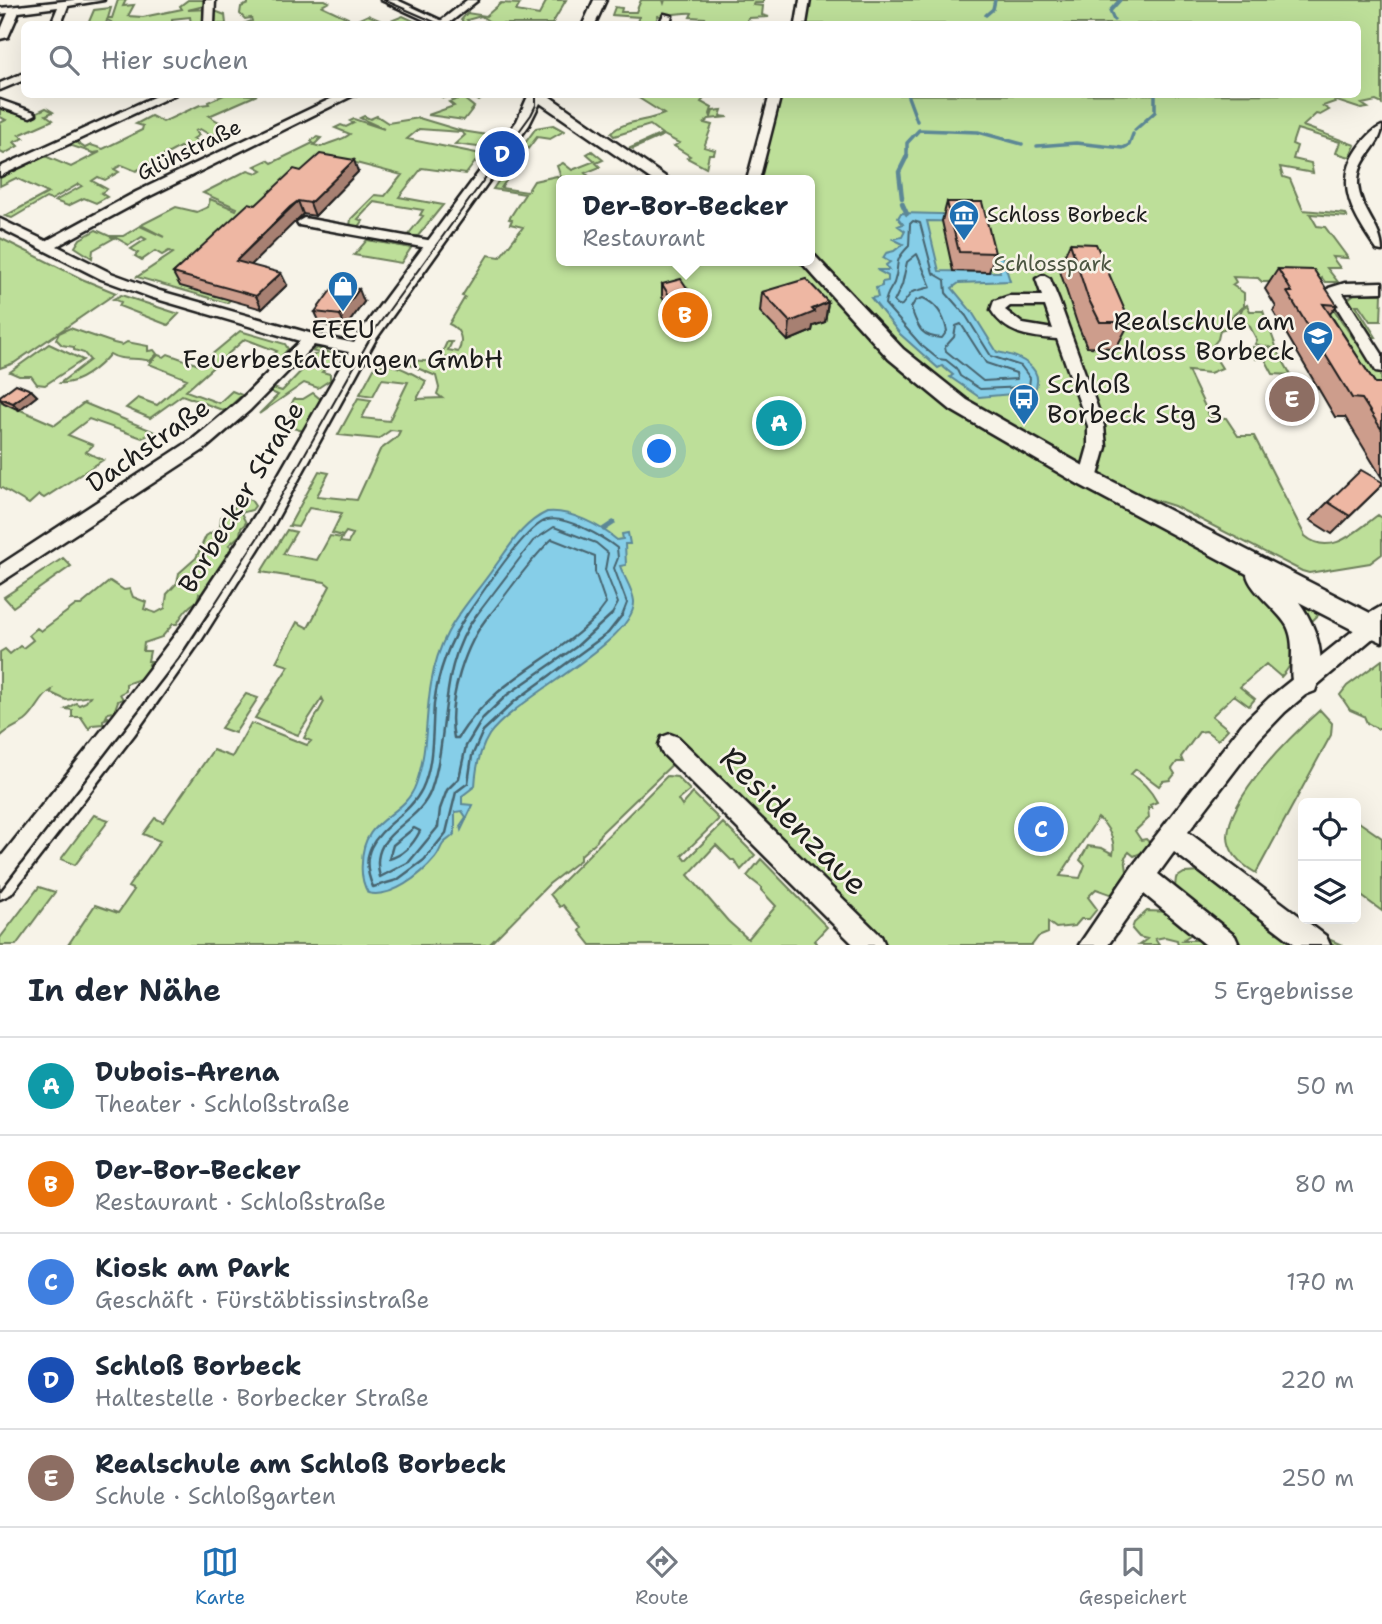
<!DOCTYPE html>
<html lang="de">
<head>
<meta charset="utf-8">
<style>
  body { margin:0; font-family:"Shantell Sans",sans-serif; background:#f6f6f7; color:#1f2937 }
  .controls { position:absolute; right:21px; bottom:21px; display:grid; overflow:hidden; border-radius:10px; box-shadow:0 7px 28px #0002 }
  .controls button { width:63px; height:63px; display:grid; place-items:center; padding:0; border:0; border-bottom:2px solid #e0e1e3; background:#fff; color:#1f2937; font:35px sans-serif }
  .you { position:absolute; left:660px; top:452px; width:24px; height:24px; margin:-18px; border:5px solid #fff; border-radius:50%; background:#1a73e8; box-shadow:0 0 0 10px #1a73e833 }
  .badge { display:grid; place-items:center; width:46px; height:46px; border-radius:50%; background:#1f6fb2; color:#fff; font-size:23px; font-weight:700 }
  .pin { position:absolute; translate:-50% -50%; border:4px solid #fff; box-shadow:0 2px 7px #0006 }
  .popup { position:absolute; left:556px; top:175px; width:259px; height:91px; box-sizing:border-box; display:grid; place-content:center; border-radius:10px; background:#fff; filter:drop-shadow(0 2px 5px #0005); font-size:23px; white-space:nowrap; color:#747a83 }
  .popup b { font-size:26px; color:#1f2937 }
  .popup::after { content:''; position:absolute; left:50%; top:100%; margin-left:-14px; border:14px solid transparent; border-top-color:#fff }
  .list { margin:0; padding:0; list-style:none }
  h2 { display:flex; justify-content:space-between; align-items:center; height:91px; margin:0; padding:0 28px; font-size:30px }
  h2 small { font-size:23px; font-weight:400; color:#747a83 }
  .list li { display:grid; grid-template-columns:46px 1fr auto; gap:21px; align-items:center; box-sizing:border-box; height:98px; padding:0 28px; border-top:2px solid #e0e1e3 }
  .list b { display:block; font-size:26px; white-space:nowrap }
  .list p { margin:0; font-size:23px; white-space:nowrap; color:#747a83 }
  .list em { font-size:23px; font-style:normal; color:#747a83 }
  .icon { flex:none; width:38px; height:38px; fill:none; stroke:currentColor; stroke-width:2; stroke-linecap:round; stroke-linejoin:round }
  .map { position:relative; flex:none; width:1382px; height:945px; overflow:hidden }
  .search { position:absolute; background:#fff; box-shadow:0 7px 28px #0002; left:21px; right:21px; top:21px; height:77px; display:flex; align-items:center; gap:18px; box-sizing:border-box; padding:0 24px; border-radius:10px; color:#747a83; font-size:26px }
  .sheet { height:581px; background:#fff }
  nav { display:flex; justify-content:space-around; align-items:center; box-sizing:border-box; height:98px; border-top:2px solid #e0e1e3; background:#fff; font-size:19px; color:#747a83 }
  nav a { display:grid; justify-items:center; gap:4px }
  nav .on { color:#1f6fb2 }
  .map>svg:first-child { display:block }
  .green { fill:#bddf99; stroke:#6c7e5a; stroke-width:2; fill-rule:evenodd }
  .water { fill:#86cee8; stroke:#5c8796; stroke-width:2; fill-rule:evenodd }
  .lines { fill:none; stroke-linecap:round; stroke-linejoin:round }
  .shore-far1 { stroke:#46636e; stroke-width:2 }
  .shore { stroke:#46636e; stroke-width:2.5 }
  .stream-far2 { stroke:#5c8796; stroke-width:3.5 }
  .stream-far1 { stroke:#5c8796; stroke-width:4.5 }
  .stream { stroke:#5c8796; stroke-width:5 }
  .minor-casing { stroke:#1c1c1c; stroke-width:5 }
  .tertiary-casing { stroke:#1c1c1c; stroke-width:5 }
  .minor { fill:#f7f3e8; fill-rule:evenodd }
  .tertiary { fill:#f7f3e8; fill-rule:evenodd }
  .tram-far1 { stroke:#1c1c1c; stroke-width:2 }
  .tram { stroke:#1c1c1c; stroke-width:2.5 }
  .wall { fill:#cd9d8c; stroke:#1c1c1c; stroke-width:2 }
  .shaded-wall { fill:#a78072; stroke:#1c1c1c; stroke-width:2 }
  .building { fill:#eeb7a3; stroke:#1c1c1c; stroke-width:2 }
  .labels { text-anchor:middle; stroke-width:5; stroke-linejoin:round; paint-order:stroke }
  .far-street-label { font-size:21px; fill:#1c1c1c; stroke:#f7f3e8 }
  .far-poi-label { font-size:21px; fill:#1c1c1c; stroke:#f7f3e8; text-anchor:start }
  .far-park-label { font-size:21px; fill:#4c5642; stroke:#f7f3e8 }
  .poi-label { font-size:26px; fill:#1c1c1c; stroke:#f7f3e8; text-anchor:end }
  .street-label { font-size:26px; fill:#1c1c1c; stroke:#f7f3e8 }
  .near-street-label { font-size:32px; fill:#1c1c1c; stroke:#f7f3e8 }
</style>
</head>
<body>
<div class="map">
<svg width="1382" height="945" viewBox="0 0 1382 945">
  <rect width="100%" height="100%" fill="#f7f3e8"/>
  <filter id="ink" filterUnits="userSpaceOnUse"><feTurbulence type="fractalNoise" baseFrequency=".0143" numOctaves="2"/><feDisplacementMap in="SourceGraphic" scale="14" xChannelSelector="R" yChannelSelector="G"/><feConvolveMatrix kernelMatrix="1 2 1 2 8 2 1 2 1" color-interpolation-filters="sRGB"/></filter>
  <g filter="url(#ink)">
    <path class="green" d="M 118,0 L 126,0 L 123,6 L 134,5 L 128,16 L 143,17 L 182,9 L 180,6 L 188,0 L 215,0 L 216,3 L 188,10 L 210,9 L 225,15 L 226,24 L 191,24 L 190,17 L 172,19 L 172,24 L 109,24 L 111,22 L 107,20 L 106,24 L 88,24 L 94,10 L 111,8 L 108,18 L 112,18 Z
      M 248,0 L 325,0 L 329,2 L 322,6 L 348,18 L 344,20 L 351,23 L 368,15 L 386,23 L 403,16 L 414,21 L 405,24 L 243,24 L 252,21 L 251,18 L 245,19 L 240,14 L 241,7 L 248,4 Z
      M 547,0 L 566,0 L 552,24 L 493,24 L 481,16 L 467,20 L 470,23 L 466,24 L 461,20 L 467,13 L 486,16 L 501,3 L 520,4 L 516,11 L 539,15 Z
      M 641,0 L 663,0 L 664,3 L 665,0 L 763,0 L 763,3 L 754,3 L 753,5 L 763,6 L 762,15 L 769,17 L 748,18 L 747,20 L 754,24 L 703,24 L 705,18 L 690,17 L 692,13 C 686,12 666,15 658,16 L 655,24 L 636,24 L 639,17 L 612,15 L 615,7 L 622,8 L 621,12 L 636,12 Z
      M 805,0 L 1382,0 L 1382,104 L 1376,101 L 1362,104 L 1368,108 L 1361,109 L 1337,101 L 1323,106 L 1329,110 L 1320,115 L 1316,114 L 1303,126 L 1355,145 L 1350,157 L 1336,153 L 1340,142 L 1297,129 L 1292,144 L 1297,146 L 1293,159 L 1311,163 L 1313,173 L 1280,167 L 1283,177 L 1290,179 L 1303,210 L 1346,214 L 1347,217 L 1310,214 L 1317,226 L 1325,227 L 1348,258 L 1332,257 L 1340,268 L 1327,268 L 1338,282 L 1325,282 L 1322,278 L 1320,281 L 1262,282 L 1258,278 L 1233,277 L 1236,282 L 1232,285 L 1244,293 L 1244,307 L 1247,305 L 1250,311 L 1263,311 L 1277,349 L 1255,344 L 1257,340 L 1249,325 L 1233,319 L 1239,316 L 1243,307 L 1230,318 L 1227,328 L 1220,330 L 1218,339 L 1210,349 L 1222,368 L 1210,373 L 1188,371 L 1210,417 L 1226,418 L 1238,436 L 1254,436 L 1305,536 C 1331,558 1357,530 1378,515 L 1382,518 L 1382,554 L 1370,563 L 1309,573 L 1302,571 L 1174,506 L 1127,491 L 1329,605 L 1292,640 C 1293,657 1293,665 1281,677 L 1266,664 L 1240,687 L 1255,699 L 1249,706 L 1234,695 L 1212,716 L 1228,729 L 1218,740 L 1206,731 L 1199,732 L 1181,757 L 1183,762 L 1177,762 L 1172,769 L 1175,774 L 1170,780 L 1163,781 L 1159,786 L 1136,769 L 1131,774 C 1143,781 1150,789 1157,802 L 1150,805 L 1152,808 L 1148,808 L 1149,818 L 1135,831 L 1141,840 L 1146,839 L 1149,842 L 1148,850 L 1134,856 L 1129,852 L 1125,857 L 1128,878 L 1117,885 L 1118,890 L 1113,895 L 1096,889 L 1088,897 L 1097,909 L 1089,919 L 1081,919 L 1075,926 L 1056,928 L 1048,922 L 1048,933 L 1038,937 L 1032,945 L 872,945 L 681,756 L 600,834 L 597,841 L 580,856 L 580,860 L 549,884 L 489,945 L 68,945 L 95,905 L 118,913 L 134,890 L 128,887 L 160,841 L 143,834 L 155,818 L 163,822 L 213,750 L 232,757 L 251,723 L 307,745 L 311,741 L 304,738 L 324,702 L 322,698 L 298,735 L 255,718 L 289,666 L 276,662 L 297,622 L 308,628 L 330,586 L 325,582 L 261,572 L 287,530 L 296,532 L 283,554 L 317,560 L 330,536 L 342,538 L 340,542 L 348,543 L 353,534 L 346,532 L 343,536 L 332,533 L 342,513 L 309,508 L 298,527 L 289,526 L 319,471 L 329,473 L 317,496 L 357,500 L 380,450 L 397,437 L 400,431 L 391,430 L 378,439 L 338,435 L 358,398 L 371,400 L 362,418 L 389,421 L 408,382 L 382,379 L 373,396 L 360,394 L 375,366 C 392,360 411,373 426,381 L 417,399 L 442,398 L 437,394 L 439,388 L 436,376 L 396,359 L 450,363 L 454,367 L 465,360 L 440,357 L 447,342 L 452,342 L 448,350 L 458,352 C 464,341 461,329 449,324 L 465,297 L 462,296 L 488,255 L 500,257 L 523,227 L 510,224 L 512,220 L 509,219 L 525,194 L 493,189 L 501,177 L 508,178 L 501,188 L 527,192 L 534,181 L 557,176 L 561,183 L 561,261 L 809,261 L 809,180 L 753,180 L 776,95 L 1358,94 L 1358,24 L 801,24 ZM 1098,818 C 1108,825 1116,842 1113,854 L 1102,848 L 1088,846 L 1080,860 L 1085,865 L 1080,878 L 1060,876 Z
      M 226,94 L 257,95 L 209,116 L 229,128 L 212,136 L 200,129 L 195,131 L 199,135 L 193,139 L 199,142 L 186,150 L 180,147 L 136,171 L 122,165 L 114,169 L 119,172 L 105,180 L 98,177 L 92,181 L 107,189 L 101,193 L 107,197 L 96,203 L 84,198 L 68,206 L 55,201 L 82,186 L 79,184 L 51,200 L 46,198 L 12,218 L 5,216 L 48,193 L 16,178 L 0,186 L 0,178 L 45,156 L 71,167 L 100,152 L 93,153 L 69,145 L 76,142 L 85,148 L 91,145 L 103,149 L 142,130 L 143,126 L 136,124 L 151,116 L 163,122 L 200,105 L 209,104 L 208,102 Z
      M 438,95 L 483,95 L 484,97 L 479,101 L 471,95 L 463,98 L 474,107 L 464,120 L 428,115 L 454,106 L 449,102 L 458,99 L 454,95 L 444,98 Z
      M 634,95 L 725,95 L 724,97 L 707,95 L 701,102 L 712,108 L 710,114 L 711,117 L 713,111 L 722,110 L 720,116 L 728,117 L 709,119 L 704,123 L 712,125 L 704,147 L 715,150 L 714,154 L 709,154 L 706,168 L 687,158 L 690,156 L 674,146 L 679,143 L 664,135 L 633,149 L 630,148 L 662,134 L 650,125 L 614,136 L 611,133 C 624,120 646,122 664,114 Z
      M 0,106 L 29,116 L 46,108 L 53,112 L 46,115 L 53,120 L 19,135 L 24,138 L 14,142 L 18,146 L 4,154 L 0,152 L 0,123 L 6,120 L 0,117 Z
      M 364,116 L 370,119 L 377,116 L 388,123 L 419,118 L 462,131 L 494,136 L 485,148 L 455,144 L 465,135 L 461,132 L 419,129 L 407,139 L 481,154 L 466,174 L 422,168 L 399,197 L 443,205 L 418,236 L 407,236 L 423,216 L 420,215 L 423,210 L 374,202 L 358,219 L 363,221 L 358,228 L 350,226 L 351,219 L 375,195 L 385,196 L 402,175 L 329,156 L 217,296 L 231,299 L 227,303 L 137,277 L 173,253 L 169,251 L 162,255 L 155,251 L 142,260 L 135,256 L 138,253 L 131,249 L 146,239 L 142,237 L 129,245 L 113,236 L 123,236 L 140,226 L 164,237 L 141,225 L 176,207 L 197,212 L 208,207 L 210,199 L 236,210 L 237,208 L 203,193 L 248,170 L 257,173 L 262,170 L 255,166 L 268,160 L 272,163 L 313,143 L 311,141 L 317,137 L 321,138 L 314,145 L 321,147 C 331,141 342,141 350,134 L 335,128 L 341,125 L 346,127 L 354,123 L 350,121 L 354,119 L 384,129 L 360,118 Z
      M 553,125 L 564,131 L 550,139 L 537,137 L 518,162 L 512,161 L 536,128 Z
      M 592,151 L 603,160 L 596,163 L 600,167 L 585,173 L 594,180 L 562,180 L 557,166 L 563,163 L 572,170 L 595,161 L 587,154 Z
      M 96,230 L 114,238 L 93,250 L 92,258 L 75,247 L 80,239 Z
      M 0,238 L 82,279 L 116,293 L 14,363 L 0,368 Z
      M 367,240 L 411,248 L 401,263 L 354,255 Z
      M 1314,290 L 1331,305 L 1353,338 L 1364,345 L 1372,365 L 1381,371 L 1382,426 Z
      M 1354,294 L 1382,294 L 1381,321 L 1370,321 L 1359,305 L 1356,305 L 1376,337 L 1372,337 L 1347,300 Z
      M 121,295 L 124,296 L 179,314 L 168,325 L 119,306 L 121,302 L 113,299 Z
      M 70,328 L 114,343 L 122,345 L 127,342 L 148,346 L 148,351 L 154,350 L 157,354 L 150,361 C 137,356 122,362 110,354 C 99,367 78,385 60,383 L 90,360 L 84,353 L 74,350 L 74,347 L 62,345 L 56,339 L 59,333 Z
      M 240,331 L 285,344 L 288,349 L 275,364 L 266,361 L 277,351 L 245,339 L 186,391 L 219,403 L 232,391 L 242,395 L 225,411 L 182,395 L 150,418 L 126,408 L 138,398 L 157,405 L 187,379 L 149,364 L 158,355 L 164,357 L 168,354 L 199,365 Z
      M 49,344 L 83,360 L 45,385 L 37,384 L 31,376 L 19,376 L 10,372 Z
      M 1253,347 L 1278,352 L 1291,375 L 1273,374 L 1265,359 L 1256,359 L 1252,354 Z
      M 317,348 L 336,355 L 336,359 L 322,372 L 330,374 L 330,380 L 318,388 L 304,383 L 259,414 L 278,395 L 267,390 L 270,387 L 282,391 L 309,363 L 302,360 L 319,353 L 311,351 Z
      M 313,393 L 324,402 L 303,431 L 293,428 L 293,423 L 290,423 L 294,419 L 290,416 L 295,410 L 290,407 L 294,399 L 303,399 Z
      M 0,401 L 55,425 L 84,403 L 155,432 L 142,438 L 89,419 L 68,435 L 93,445 L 86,452 L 103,460 L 44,498 L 39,495 L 29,504 L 0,487 Z
      M 245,498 L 251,500 L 255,506 L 252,510 L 241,513 L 246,523 L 241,528 L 240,535 L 229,545 L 232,547 L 229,551 L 231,554 L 202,597 L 199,594 L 197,601 C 187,607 182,614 177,624 L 173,624 L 162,637 L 144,643 L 143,651 L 150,651 L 148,661 L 152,661 L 148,665 L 151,668 L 140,679 L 126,684 L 126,691 L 120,694 L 123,699 L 118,701 L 114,712 L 108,713 L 106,717 L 109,717 L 103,720 L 103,724 L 92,725 L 89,729 L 81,717 L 72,717 L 72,710 L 66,709 L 76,703 L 79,705 L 86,702 L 90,696 L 66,700 L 51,693 L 52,690 C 40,697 36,713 25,721 C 16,727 8,729 0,737 L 0,652 L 5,649 L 10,654 L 20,646 L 23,648 L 33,640 L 29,635 L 37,628 L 41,631 L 76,605 L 81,605 L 110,581 L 124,590 L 130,589 L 133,597 L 146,602 L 144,609 L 156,613 L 165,608 L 167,594 L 177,583 L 179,573 L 196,558 L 206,536 L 220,527 L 221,517 L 233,510 L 237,502 Z
      M 63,558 L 71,566 L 13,607 L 4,597 Z
      M 1382,660 L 1382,728 L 1378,729 L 1367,723 L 1364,716 L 1350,710 L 1340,695 L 1347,686 Z
      M 246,694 L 258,698 L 235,733 L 221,728 Z
      M 1320,710 L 1332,723 L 1331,735 L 1256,873 C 1242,865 1228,853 1228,836 C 1229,796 1292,735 1320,710 Z
      M 667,776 L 677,777 L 690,790 L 678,800 L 682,806 L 693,793 L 719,819 L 682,855 L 686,860 L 723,823 L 755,855 L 741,870 L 734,860 L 731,860 L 716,845 L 688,875 L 728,921 L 748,939 L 776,906 L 761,890 L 761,887 L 747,876 L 761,859 L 827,927 L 814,941 L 818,945 L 591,945 L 580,931 L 582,928 L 563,905 L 560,907 L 550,894 Z
      M 94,815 L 109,820 L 75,865 L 61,859 Z
      M 1356,820 L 1382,838 L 1382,911 L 1356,892 Z
      M 1202,872 L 1278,921 L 1276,933 L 1317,934 L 1342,945 L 1216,945 L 1194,932 L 1183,940 L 1199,940 L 1206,945 L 1178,945 L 1177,940 L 1165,937 L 1155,939 L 1159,945 L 1139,945 L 1147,939 L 1139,937 L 1132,929 L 1134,923 L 1147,911 L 1172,912 L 1176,878 L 1184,873 Z
      M 39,887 L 55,892 L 16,945 L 0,945 L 0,938 Z"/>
    <path class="water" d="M 901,213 L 976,215 L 994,255 L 1002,256 L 1010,281 L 959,283 L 952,288 L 972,312 L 997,352 C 1017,355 1047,367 1034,392 L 979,397 L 950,377 L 953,375 L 942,366 L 938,368 L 900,334 L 871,298 L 878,297 L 876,288 L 882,286 L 882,282 L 888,281 L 888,276 L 877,270 L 889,270 L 886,265 L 890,262 L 883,258 L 886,253 L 894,251 L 903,244 L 893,239 L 902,237 L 905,231 L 898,226 L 903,224 L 898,218 ZM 927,221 L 976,222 L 986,263 L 998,263 L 1000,272 L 939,271 Z
      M 547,512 C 569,509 601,526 617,540 L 623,539 L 622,534 L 628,533 L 630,544 L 625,544 L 626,565 L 620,566 C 624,577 633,590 634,601 C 637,641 513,699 489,735 C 479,751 476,768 475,786 L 462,796 L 462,804 L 473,805 L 461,830 L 460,826 L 466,817 L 462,811 L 455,812 L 455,833 C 452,838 446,840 443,844 C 440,848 439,854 435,858 C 421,875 391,899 368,893 C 363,884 361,873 362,863 C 362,816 404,819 416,784 C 428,751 425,717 431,684 C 440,629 463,611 493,569 C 509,548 521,524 547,512 Z"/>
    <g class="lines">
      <path class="shore-far1" d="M 913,221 L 920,223 L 933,273 L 945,280 L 946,293 L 966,316 L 991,356 L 1021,366 L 1030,378 L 1029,387 L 980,389 L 960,376 L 956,368 L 946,360 L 938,359 L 921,345 L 885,304 C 886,294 890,291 894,283 C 901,264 891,264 909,246 L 910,224 Z
        M 917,254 L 931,287 L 912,292 L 902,305 L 898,306 L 894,302 L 902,285 L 907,262 Z
        M 923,298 C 937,304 944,316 947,331 L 942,338 C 920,337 918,327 911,308 L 915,301 Z
        M 961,324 L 986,363 L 1016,373 L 1017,379 L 983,381 L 946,351 L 945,347 L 954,337 L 956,326 Z
        M 466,616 C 482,594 524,527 547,520 C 565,515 603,537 617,548 L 618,558 L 614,568 L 627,603 L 622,616
        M 476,616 L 533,541 L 554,527 L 596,543 L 608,553 L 605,570 L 618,603 L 611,616
        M 489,616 C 510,590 528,562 552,539 L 595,556 L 595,572 L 606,604 L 597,616"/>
      <path class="shore" d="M 467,614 C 449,642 438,671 434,704 C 432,732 434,764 422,789 C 404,826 350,834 373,887 L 397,880 L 424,860 L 446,833 L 456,792 L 468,783 L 472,756 L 483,731 L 515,701 L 608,633 L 623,614
        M 477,614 C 437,667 451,731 431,790 C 418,827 367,831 380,877 L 409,862 L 438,827 L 440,809 L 447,790 L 459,778 L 466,746 L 483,718 L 507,695 L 576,647 L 612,614
        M 490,614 C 466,642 446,701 454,738 L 458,738 C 496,677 553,662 599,614
        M 414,828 L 420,831 C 413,845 404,855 389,859 L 393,845 Z"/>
      <path class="stream-far2" d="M 986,15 L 993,9 L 995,0
        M 1114,20 L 1110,11 L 1120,0
        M 907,94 L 917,121
        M 1135,130 L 1155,112 L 1155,94
        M 1037,146 L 1076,143 L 1123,148 L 1129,145 L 1133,134
        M 907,158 L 907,143 L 919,130 L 978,132 L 1022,144"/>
      <path class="stream-far1" d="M 902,198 L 899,172 L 907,156
        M 902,203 L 907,214"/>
      <path class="stream" d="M 604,529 L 613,523"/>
      <g class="minor-casing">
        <path id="minor" d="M 73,0 L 104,0 L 68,6 L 61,24 L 51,24 L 58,7 L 19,12 L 8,37 L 0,39 L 0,32 L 8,13 L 0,14 L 0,8 Z
          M 205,0 L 215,0 L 214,24 L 204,24 Z
          M 467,0 L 478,0 L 448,24 L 437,24 Z
          M 800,0 L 810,0 L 806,24 L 796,24 Z
          M 664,14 L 672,16 L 669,24 L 659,24 Z
          M 24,73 L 24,80 L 0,90 L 0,83 Z
          M 160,94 L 176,94 L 0,176 L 0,167 Z
          M 341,94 L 356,94 L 146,198 L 57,246 L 111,273 L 160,291 L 320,336 L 364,345 L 367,349 L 364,353 L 359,354 L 314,345 L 250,410 L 205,449 L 0,583 L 0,565 L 193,439 L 238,402 L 300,341 L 150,297 L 101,279 L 0,228 L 0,219 L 46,241 L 136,192 Z
          M 770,94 L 781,94 L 759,180 L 747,180 Z
          M 0,100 L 34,112 L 36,114 L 30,117 L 0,107 Z
          M 1382,126 C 1382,147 1357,156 1358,185 C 1360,210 1382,227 1382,251 L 1377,250 C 1355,218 1333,185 1358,149 C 1364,140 1372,130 1382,126 Z
          M 304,218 L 433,241 L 440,245 L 433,249 L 299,225 L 297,222 Z
          M 1043,275 L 1050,279 L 1059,301 L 1104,426 L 1106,447 L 1097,479 L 1094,484 L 1082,484 L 1079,479 L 1088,447 L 1088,426 L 1057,339 C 1030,337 1006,335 991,310 L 994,301 L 1009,296 L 1042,296 L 1036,279 ZM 1045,306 L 1053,329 L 1023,324 L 1005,310 L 1010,306 Z
          M 1382,282 L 1382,292 L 1343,293 L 1382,354 L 1382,372 L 1376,371 L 1327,291 L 1329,288 L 1345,283 Z
          M 1372,618 L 1382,622 L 1382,642 L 1373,638 L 1285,712 L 1259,739 L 1188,832 L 1326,936 L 1330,945 L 1296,945 L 1174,852 L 1158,874 L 1235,936 L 1239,945 L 1206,945 L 1144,894 L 1108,945 L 1079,945 L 1132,867 L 1243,723 L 1269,698 L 1365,621 Z
          M 670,734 L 678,737 L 881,936 L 885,945 L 854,945 L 662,753 L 659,745 L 662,737 Z"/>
      </g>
      <g class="tertiary-casing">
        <path id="tertiary" d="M 381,0 L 397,0 L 449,24 L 433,24 Z
          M 594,0 L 606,0 L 595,24 L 583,24 Z
          M 529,94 L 546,94 L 670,180 L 652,180 L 540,103 L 529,125 L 376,339 L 272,528 L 202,639 L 134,735 L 11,894 L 0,899 L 0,858 L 114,715 L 184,623 L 256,514 L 361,331 L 517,121 Z
          M 809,255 L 815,256 L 903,349 L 967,400 L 1096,473 L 1370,613 L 1382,606 L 1382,635 L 1372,639 L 1363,635 L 1299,602 C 1317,627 1328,661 1315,691 L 1305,695 L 1295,691 C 1286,671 1298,648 1287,626 C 1278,610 1249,590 1247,574 L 1080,485 L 951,410 L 889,359 L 803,264 L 800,261 L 809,261 Z"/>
      </g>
      <use href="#minor" class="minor"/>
      <use href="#tertiary" class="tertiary"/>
      <path class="tram-far1" d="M 384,0 L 439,24
        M 207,616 L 258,537 L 376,328 L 531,115 L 536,105 L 536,94"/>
      <path class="tram" d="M 0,891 L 179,658 L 208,614"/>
    </g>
    <path class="wall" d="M 301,171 L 358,172 L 315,216 L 303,214 L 296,220 L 251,265 L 287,285 L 262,309 L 180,286 L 173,273 L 256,205 Z
      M 947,202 L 995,253 L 989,272 L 953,271 L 942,221 Z
      M 1070,243 L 1130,322 L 1116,348 L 1087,347 L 1077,323 L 1059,268 Z
      M 1278,269 L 1337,305 L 1330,314 L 1375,383 L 1382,383 L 1382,478 L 1345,417 L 1335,417 L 1273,311 L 1276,307 L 1265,289 Z
      M 662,284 L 704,313 L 704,326 L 684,332 L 662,297 Z
      M 762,292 L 828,302 L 825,322 L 813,326 L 812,331 L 788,341 L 760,312 Z
      M 364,302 L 345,328 L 321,325 L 315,312 Z
      M 31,390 L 37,396 L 19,410 L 4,403 L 0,399 L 0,396 Z
      M 1382,485 L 1332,534 L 1310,520 L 1328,502 Z"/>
    <path class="shaded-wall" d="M 354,160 L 358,172 L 315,216 L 310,203 Z
      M 298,201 L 303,214 L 242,274 L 236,261 Z
      M 281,273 L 287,285 L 262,309 L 256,296 Z
      M 359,289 L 364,302 L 345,328 L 340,315 Z
      M 828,302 L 825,322 L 813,326 L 812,331 L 788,341 L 790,322 L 812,309 Z
      M 704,313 L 704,326 L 684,332 L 684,319 Z
      M 31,390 L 37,396 L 19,410 L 13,403 Z"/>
    <path class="building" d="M 320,154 L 354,160 L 310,203 L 298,201 L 290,207 L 236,261 L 281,273 L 256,296 L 173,273 L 249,203 L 256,205 L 294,169 L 301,171 Z
      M 947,202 L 982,202 L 995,253 L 959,252 Z
      M 1070,243 L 1096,244 L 1130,322 L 1100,322 L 1088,298 Z
      M 1278,269 L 1314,270 L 1337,305 L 1323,304 L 1375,383 L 1382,383 L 1382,430 L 1362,399 L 1352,398 L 1287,292 L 1292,292 Z
      M 681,279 L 704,313 L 684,319 L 662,284 Z
      M 806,279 L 828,302 L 812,309 L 815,312 L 790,322 L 762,292 Z
      M 334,286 L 359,289 L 340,315 L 315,312 Z
      M 16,384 L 31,390 L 13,403 L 0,398 L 0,396 Z
      M 1361,470 L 1382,482 L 1382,485 L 1350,516 L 1328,502 Z"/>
  </g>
  <defs>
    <g id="museum-pin" transform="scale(1.575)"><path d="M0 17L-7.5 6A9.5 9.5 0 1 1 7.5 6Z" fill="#1f6fb2" stroke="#f7f3e8"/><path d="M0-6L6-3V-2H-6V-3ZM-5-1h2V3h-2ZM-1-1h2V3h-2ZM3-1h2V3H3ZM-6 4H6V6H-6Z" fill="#fff"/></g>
    <g id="shop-pin" transform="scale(1.575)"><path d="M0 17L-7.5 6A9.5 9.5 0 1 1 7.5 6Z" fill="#1f6fb2" stroke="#f7f3e8"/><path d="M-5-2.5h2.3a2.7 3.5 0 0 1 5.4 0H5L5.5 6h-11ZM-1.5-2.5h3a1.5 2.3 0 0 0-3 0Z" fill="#fff"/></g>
    <g id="school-pin" transform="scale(1.575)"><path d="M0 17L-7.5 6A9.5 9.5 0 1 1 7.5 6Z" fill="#1f6fb2" stroke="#f7f3e8"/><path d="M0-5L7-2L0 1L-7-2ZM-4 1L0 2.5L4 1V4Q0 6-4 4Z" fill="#fff"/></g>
    <g id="bus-pin" transform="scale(1.575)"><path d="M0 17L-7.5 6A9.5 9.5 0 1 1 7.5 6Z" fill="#1f6fb2" stroke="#f7f3e8"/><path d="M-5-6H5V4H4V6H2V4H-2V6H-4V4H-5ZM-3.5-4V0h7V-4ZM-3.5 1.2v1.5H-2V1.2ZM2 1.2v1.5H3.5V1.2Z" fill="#fff"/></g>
  </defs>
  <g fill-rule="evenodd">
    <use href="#museum-pin" x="964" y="215"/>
    <use href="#shop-pin" x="343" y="286"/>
    <use href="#school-pin" x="1318" y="336"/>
    <use href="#bus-pin" x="1024" y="399"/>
  </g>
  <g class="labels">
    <g class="far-street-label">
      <text transform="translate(189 150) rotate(-26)" y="7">Glühstraße</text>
    </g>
    <g class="far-poi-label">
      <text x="987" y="222">Schloss Borbeck</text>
    </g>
    <g class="far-park-label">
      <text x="1053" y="271">Schlosspark</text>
    </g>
    <g class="poi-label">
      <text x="1295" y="330">Realschule am<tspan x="1295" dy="30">Schloss Borbeck</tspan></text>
      <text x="343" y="338" text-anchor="middle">EFEU<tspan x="343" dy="30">Feuerbestattungen GmbH</tspan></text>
      <text x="1047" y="393" text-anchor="start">Schloß<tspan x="1047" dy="30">Borbeck Stg 3</tspan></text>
    </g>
    <g class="street-label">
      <text transform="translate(148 445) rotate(-35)" y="9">Dachstraße</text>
      <text transform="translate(241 497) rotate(-59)" y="9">Borbecker Straße</text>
    </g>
    <g class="near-street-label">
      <text transform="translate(794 821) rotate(45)" y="11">Residenzaue</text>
    </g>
  </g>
</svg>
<div class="controls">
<button><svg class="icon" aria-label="locate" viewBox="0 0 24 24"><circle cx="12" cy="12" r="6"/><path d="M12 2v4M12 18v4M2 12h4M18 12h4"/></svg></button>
<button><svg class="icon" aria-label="layers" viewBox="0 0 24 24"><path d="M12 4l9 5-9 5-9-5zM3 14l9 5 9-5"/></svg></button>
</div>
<div class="you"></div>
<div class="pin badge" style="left:779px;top:423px;background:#0f9aa8">A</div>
<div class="pin badge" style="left:685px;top:315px;background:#e8710a">B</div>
<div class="popup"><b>Der-Bor-Becker</b>Restaurant</div>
<div class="pin badge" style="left:1041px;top:829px;background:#3f7fe0">C</div>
<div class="pin badge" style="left:502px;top:154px;background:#1a4fb4">D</div>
<div class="pin badge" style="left:1292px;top:399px;background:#8d6e63">E</div>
<div class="search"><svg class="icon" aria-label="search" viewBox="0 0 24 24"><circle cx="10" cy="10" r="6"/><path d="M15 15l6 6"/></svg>Hier suchen</div>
</div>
<section class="sheet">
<h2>In der Nähe<small>5 Ergebnisse</small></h2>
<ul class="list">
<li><span class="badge" style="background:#0f9aa8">A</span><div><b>Dubois-Arena</b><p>Theater · Schloßstraße</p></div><em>50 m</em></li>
<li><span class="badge" style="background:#e8710a">B</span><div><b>Der-Bor-Becker</b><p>Restaurant · Schloßstraße</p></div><em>80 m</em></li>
<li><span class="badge" style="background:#3f7fe0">C</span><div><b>Kiosk am Park</b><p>Geschäft · Fürstäbtissinstraße</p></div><em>170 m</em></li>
<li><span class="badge" style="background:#1a4fb4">D</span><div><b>Schloß Borbeck</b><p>Haltestelle · Borbecker Straße</p></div><em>220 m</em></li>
<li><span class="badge" style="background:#8d6e63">E</span><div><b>Realschule am Schloß Borbeck</b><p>Schule · Schloßgarten</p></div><em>250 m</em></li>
</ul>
</section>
<nav>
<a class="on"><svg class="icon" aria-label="map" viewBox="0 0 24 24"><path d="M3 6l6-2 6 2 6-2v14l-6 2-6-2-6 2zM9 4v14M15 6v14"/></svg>Karte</a>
<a><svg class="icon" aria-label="directions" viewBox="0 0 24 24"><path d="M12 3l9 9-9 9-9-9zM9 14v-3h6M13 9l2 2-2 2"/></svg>Route</a>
<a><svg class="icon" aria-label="saved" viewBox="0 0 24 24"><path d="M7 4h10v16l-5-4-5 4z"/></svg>Gespeichert</a>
</nav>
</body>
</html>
